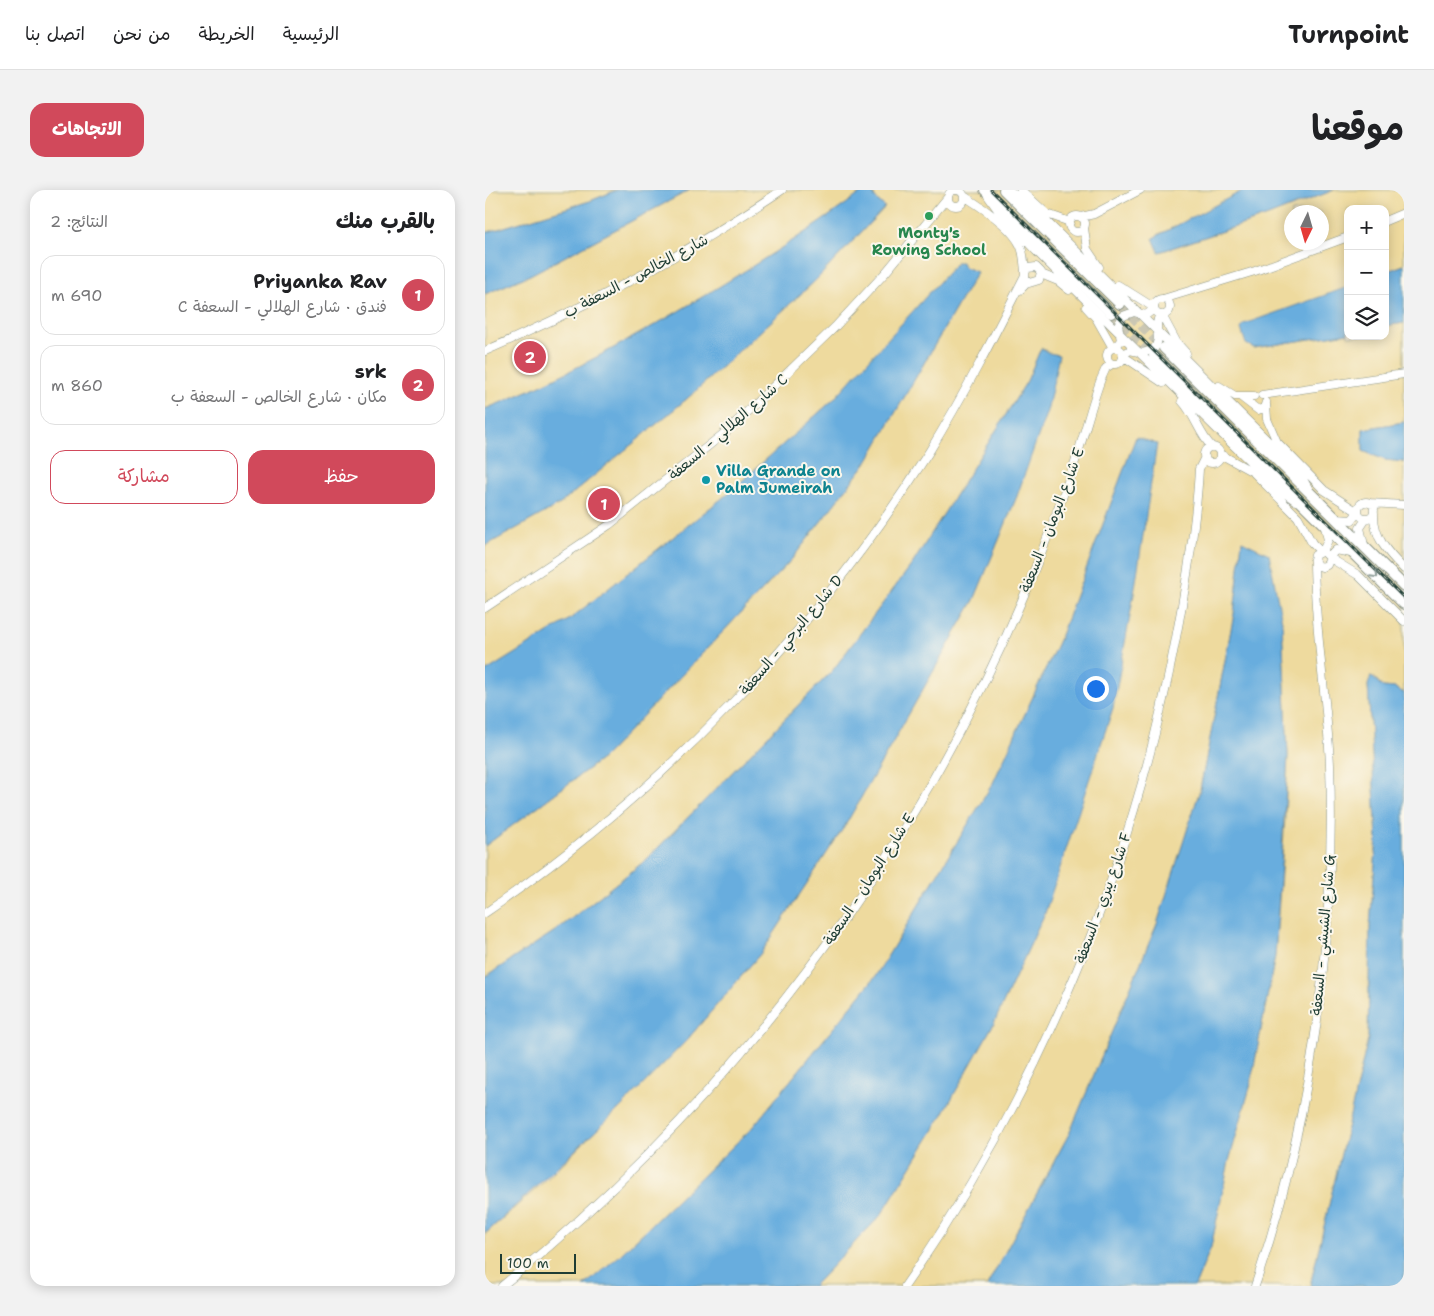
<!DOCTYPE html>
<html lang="ar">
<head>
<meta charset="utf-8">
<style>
  body { margin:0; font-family:"Shantell Sans","Playpen Sans Arabic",sans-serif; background:#f2f2f2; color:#202124; direction:rtl }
  .controls { position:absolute; right:15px; top:15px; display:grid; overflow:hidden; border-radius:10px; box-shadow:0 2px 12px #0003 }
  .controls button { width:45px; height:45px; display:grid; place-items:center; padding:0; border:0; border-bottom:1px solid #e0e0e0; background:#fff; color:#202124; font:25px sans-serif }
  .compass { position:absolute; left:799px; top:15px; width:45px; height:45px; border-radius:50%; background:#fff; box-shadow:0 2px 12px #0003; rotate:185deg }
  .scale { position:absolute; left:15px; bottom:12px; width:76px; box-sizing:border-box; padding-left:5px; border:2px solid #1f3d34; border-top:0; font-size:14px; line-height:18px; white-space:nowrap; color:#1f3d34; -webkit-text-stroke:4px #fbf7ec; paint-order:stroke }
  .you { position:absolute; left:610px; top:498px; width:18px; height:18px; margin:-12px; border:4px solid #fff; border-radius:50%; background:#1a73e8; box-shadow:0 0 0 8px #1a73e833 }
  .badge { display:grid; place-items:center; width:32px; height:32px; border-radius:50%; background:#d1495b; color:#fff; font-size:16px; font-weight:700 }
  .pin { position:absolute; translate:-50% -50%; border:2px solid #fff; box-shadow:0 1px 5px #0006 }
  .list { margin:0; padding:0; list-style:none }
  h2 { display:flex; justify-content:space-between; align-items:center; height:65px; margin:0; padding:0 20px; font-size:21px }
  h2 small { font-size:16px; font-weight:400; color:#757577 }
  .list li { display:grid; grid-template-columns:32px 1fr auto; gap:15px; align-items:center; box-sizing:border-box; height:80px; margin:0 10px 10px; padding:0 10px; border:1px solid #e0e0e0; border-radius:15px }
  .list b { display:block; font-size:19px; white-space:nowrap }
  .list p { margin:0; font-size:16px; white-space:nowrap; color:#757577 }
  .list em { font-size:16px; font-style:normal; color:#757577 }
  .actions { display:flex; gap:10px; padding:15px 20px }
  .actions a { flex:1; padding:11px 0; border:1px solid #d1495b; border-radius:15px; text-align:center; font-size:18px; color:#d1495b }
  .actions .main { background:#d1495b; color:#fff }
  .icon { flex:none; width:28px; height:28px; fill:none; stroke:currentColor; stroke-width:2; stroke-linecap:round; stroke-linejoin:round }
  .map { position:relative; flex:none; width:919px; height:1096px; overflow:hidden; direction:ltr; border-radius:15px }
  header { display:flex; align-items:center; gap:30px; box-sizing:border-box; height:70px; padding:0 25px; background:#fff; border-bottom:1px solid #e0e0e0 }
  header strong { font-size:24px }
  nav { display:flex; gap:28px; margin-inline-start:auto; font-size:18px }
  .intro { display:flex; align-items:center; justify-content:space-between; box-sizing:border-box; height:120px; padding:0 30px }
  h1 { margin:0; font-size:35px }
  .button { padding:12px 22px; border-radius:15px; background:#d1495b; color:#fff; font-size:18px; font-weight:700 }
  main { display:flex; gap:30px; padding:0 30px }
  aside { flex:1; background:#fff; border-radius:15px; box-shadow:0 2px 12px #0003 }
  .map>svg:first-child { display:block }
  .sand { fill:#eeda9e; stroke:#868c69; fill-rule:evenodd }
  .water { fill:#68adde; stroke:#447589 }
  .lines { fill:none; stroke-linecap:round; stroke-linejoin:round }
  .major-tunnel { stroke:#cbc7b3; stroke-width:10; stroke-dasharray:10 5; stroke-linecap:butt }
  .minor-casing { stroke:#8a9384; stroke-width:9 }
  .major-casing { stroke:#8a9384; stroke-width:12 }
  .minor { stroke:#fff; stroke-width:8 }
  .major { stroke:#fff; stroke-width:10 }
  .rail-casing { stroke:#1f3d34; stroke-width:3 }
  .rail { stroke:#fbf7ec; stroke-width:1; stroke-dasharray:4; stroke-linecap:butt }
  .oneway { stroke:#8f9e9a }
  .leisure-dot { fill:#2e9e5b; stroke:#fbf7ec; stroke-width:2 }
  .culture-dot { fill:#0f9aa8; stroke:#fbf7ec; stroke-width:2 }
  .labels { text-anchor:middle; stroke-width:4; stroke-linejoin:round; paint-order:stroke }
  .leisure-label { font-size:15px; font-weight:bold; fill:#27864d; stroke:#fbf7ec }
  .street-label { font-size:15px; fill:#1f3d34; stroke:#fbf7ec }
  .culture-label { font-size:15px; font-weight:bold; fill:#0d838f; stroke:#fbf7ec; text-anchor:start }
</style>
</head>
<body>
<header>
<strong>Turnpoint</strong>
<nav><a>الرئيسية</a><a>الخريطة</a><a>من نحن</a><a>اتصل بنا</a></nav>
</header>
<div class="intro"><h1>موقعنا</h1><a class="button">الاتجاهات</a></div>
<main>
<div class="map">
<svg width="919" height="1096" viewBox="0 0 919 1096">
  <rect width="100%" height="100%" fill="#fbf7ec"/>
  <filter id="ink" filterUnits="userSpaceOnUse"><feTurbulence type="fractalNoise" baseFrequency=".02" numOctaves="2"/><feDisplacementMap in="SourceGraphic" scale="10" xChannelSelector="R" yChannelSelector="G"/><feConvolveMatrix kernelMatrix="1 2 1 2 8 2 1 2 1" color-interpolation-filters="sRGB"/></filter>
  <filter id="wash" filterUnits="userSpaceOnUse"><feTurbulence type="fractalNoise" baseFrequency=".0096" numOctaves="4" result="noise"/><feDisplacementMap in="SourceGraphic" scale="20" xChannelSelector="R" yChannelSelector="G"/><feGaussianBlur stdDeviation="1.12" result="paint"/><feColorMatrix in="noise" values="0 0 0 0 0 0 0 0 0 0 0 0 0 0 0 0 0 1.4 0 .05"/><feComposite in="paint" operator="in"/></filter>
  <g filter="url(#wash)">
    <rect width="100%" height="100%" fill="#f6e9d3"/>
    <path class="sand" d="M 0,0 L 132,0 L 105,11 L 0,43 Z
      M 205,0 L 380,0 C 332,36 283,67 232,98 C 158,143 81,187 0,219 L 0,104 L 45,85 Z
      M 387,0 L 759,0 L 705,30 L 674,44 L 675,62 L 783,26 L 849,0 L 919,0 L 919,75 L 900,82 L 900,19 L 863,19 L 863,97 L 757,144 L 769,158 L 863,143 L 863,146 L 900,146 L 900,136 L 919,133 L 919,232 L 878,239 L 878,261 L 900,270 L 919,272 L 919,503 L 910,498 L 898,497 L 889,487 L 883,495 L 892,648 L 885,736 L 883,849 L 825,1096 L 710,1096 L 726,1057 L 744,971 L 765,897 L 790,766 L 800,629 L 803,566 L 797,432 L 757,351 L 749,424 L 715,600 L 672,734 L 585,942 L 502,1096 L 328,1096 L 396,1025 L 454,931 L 509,833 L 560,723 L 671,254 L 651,247 L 575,448 L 508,593 L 390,787 L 266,939 L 135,1065 L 99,1096 L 0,1096 L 0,1044 L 62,989 L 201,851 L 276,763 L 361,634 L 489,410 L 532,306 L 564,163 L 556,158 L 542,191 L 428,373 L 348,480 L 161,670 L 73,739 L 0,787 L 0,656 L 119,567 L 307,369 L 381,273 L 492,82 L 479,77 L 348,210 L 240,306 L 85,429 L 0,482 L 0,356 L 75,314 L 204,207 L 331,90 L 400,17 L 390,8 ZM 806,22 L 836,22 L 836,52 L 806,52 Z"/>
    <path class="water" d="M 132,0 L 205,0 L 45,85 L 0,104 L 0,43 L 105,11 Z
      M 380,0 L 387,0 L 390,8 L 400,17 L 331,90 L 204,207 L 75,314 L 0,356 L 0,219 C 81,187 158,143 232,98 C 283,67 332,36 380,0 Z
      M 759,0 L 849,0 L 783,26 L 674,62 L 668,48 Z
      M 472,72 L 477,72 L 479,77 L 492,82 L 381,273 L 307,369 L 119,567 L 0,656 L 0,482 L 85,429 L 240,306 L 348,210 Z
      M 919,75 L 919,133 L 900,136 L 900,82 Z
      M 863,97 L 863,143 L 769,158 L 761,154 L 756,139 L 759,134 Z
      M 556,158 L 564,163 L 574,165 L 563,218 L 532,306 L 489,410 L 361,634 L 276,763 L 201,851 L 130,923 L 0,1044 L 0,787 L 73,739 L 161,670 L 348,480 L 428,373 L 542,191 Z
      M 919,232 L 919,272 L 900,270 L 878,261 L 878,239 Z
      M 651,247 L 672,254 L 649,404 L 628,518 L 560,723 L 509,833 L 454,931 L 396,1025 L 328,1096 L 99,1096 L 135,1065 L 266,939 L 390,787 L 508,593 L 575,448 Z
      M 757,351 L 784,364 L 797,432 L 803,566 L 790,766 L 765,897 L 744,971 L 726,1057 L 710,1096 L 502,1096 L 585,942 L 672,734 L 715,600 L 749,424 Z
      M 886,486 L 898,497 L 910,498 L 919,503 L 919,1096 L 825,1096 L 883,849 L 885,736 L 892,648 L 883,495 Z"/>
  </g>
  <g filter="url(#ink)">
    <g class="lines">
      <path class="major-tunnel" d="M 635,114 L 678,157
        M 626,123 L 669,166"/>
      <g class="minor-casing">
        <path id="minor" d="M 524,0 L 551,21 L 787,255 L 815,284 L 823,298
          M 536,0 L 562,24 L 585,32
          M463 8a8 8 0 1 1 16 0a8 8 0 1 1-16 0Z
          M 479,6 C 495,16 527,37 535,55 C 539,62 539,73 540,82
          M 503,6 L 515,23 L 551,61 L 749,256 L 794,299 L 811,311
          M584 34a8 8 0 1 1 16 0a8 8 0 1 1-16 0Z
          M 596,27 L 609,24 L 655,0
          M 900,31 L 919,23
          M 599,38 L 602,59 L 614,77
          M 556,84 L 573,91 L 584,100
          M 633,95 L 668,117
          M 535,100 L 541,94 L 554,90 L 556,82 L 551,77 L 543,78 L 540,82 L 540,89 L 544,93
          M669 117a8 8 0 1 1 16 0a8 8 0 1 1-16 0Z
          M 678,109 L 770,81 L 863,47
          M 601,117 L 611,128 L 628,158
          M 677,125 L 692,153 L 701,163
          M622 166a8 8 0 1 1 16 0a8 8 0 1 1-16 0Z
          M 630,158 L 636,150 L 633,135 L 638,126 L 649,122 L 661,125 L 669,119
          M 0,161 C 104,116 203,63 297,0
          M 638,165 L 645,160 L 658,163 L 669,159 C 678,148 667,137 675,125
          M 638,166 L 678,193
          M 734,196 L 750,206 L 769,206
          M 777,205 L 919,184
          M 756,207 L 773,220 L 779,218 L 781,212
          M 697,211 C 710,225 714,244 727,257
          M 781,214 L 782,229 L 792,252 L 839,300 L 873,322
          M719 265a8 8 0 1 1 16 0a8 8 0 1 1-16 0Z
          M 735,264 L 768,282 L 813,327 L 827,353 L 835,361
          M873 320a8 8 0 1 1 16 0a8 8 0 1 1-16 0Z
          M 884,313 L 919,315
          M 889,323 C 888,347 903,363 919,379
          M 852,329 L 867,330 L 873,322
          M 879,355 L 875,338 L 881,329
          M 838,361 L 843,350 L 840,337
          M 844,367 L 851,360 L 866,363
          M 845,368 L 873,385 L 919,431
          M 0,418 L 124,335 L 242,241 L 350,137 L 401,82 L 463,7
          M 0,723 C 177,602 329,443 444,262 C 479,205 509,146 539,87
          M 17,1096 C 244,912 426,673 540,403 C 559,357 577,310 593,263 C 601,238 607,213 616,189 L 621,178 L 627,174
          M 420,1096 C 553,904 646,683 690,453 C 701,396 711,337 714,279 L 720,267
          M 770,1096 C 826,931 851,750 845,575 C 842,506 829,437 829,369 L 830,365 L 838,361 L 845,368 L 842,375 L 837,377 L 832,375 L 829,370"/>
      </g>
      <g class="major-casing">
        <path id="major" d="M 500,0 L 626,123
          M 519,0 L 635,114
          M 679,158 L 919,396
          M 669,166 L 919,414"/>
      </g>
      <use href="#minor" class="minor"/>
      <use href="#major" class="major"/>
      <g class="rail-casing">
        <path id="rail" d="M 506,0 L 919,408"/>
      </g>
      <use href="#rail" class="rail"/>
    </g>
    <defs><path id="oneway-chevron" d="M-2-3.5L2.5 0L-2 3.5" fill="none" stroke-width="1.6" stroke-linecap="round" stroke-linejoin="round" transform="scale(1.25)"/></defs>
    <use class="oneway" href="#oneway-chevron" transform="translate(890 385) rotate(45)"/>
  </g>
  <circle class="leisure-dot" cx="444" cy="26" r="5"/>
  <circle class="culture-dot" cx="221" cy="290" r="5"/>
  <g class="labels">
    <g class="leisure-label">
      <text x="444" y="48">Monty's<tspan x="444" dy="17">Rowing School</tspan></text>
    </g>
    <g class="street-label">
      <text transform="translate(151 86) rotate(-28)" y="5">شارع الخالص - السعفة ب</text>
      <text transform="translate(243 237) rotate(-41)" y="5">شارع الهلالي - السعفة C</text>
      <text transform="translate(567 330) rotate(-69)" y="5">شارع البومان - السعفة E</text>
      <text transform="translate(306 445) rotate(-50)" y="5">شارع البرحي - السعفة D</text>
      <text transform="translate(384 689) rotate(-57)" y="5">شارع البومان - السعفة E</text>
      <text transform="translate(618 708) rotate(-70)" y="5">شارع يبري - السعفة F</text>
      <text transform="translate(838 745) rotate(-85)" y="5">شارع الشيشي - السعفة G</text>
    </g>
    <g class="culture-label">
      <text x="231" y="286">Villa Grande on<tspan x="231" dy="17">Palm Jumeirah</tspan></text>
    </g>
  </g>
</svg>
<div class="controls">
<button>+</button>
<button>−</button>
<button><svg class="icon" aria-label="layers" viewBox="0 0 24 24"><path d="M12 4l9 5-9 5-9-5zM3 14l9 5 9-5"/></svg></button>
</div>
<svg class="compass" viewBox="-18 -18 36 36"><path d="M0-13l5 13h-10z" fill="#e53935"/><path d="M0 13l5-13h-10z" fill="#757577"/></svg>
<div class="scale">100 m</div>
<div class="you"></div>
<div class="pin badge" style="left:119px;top:314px">1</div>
<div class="pin badge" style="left:45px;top:167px">2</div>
</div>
<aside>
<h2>بالقرب منك<small>النتائج: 2</small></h2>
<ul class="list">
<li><span class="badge">1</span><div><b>Priyanka Rav</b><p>فندق · شارع الهلالي - السعفة C</p></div><em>690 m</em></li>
<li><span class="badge">2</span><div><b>srk</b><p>مكان · شارع الخالص - السعفة ب</p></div><em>860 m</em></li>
</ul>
<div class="actions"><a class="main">حفظ</a><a>مشاركة</a></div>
</aside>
</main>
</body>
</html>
